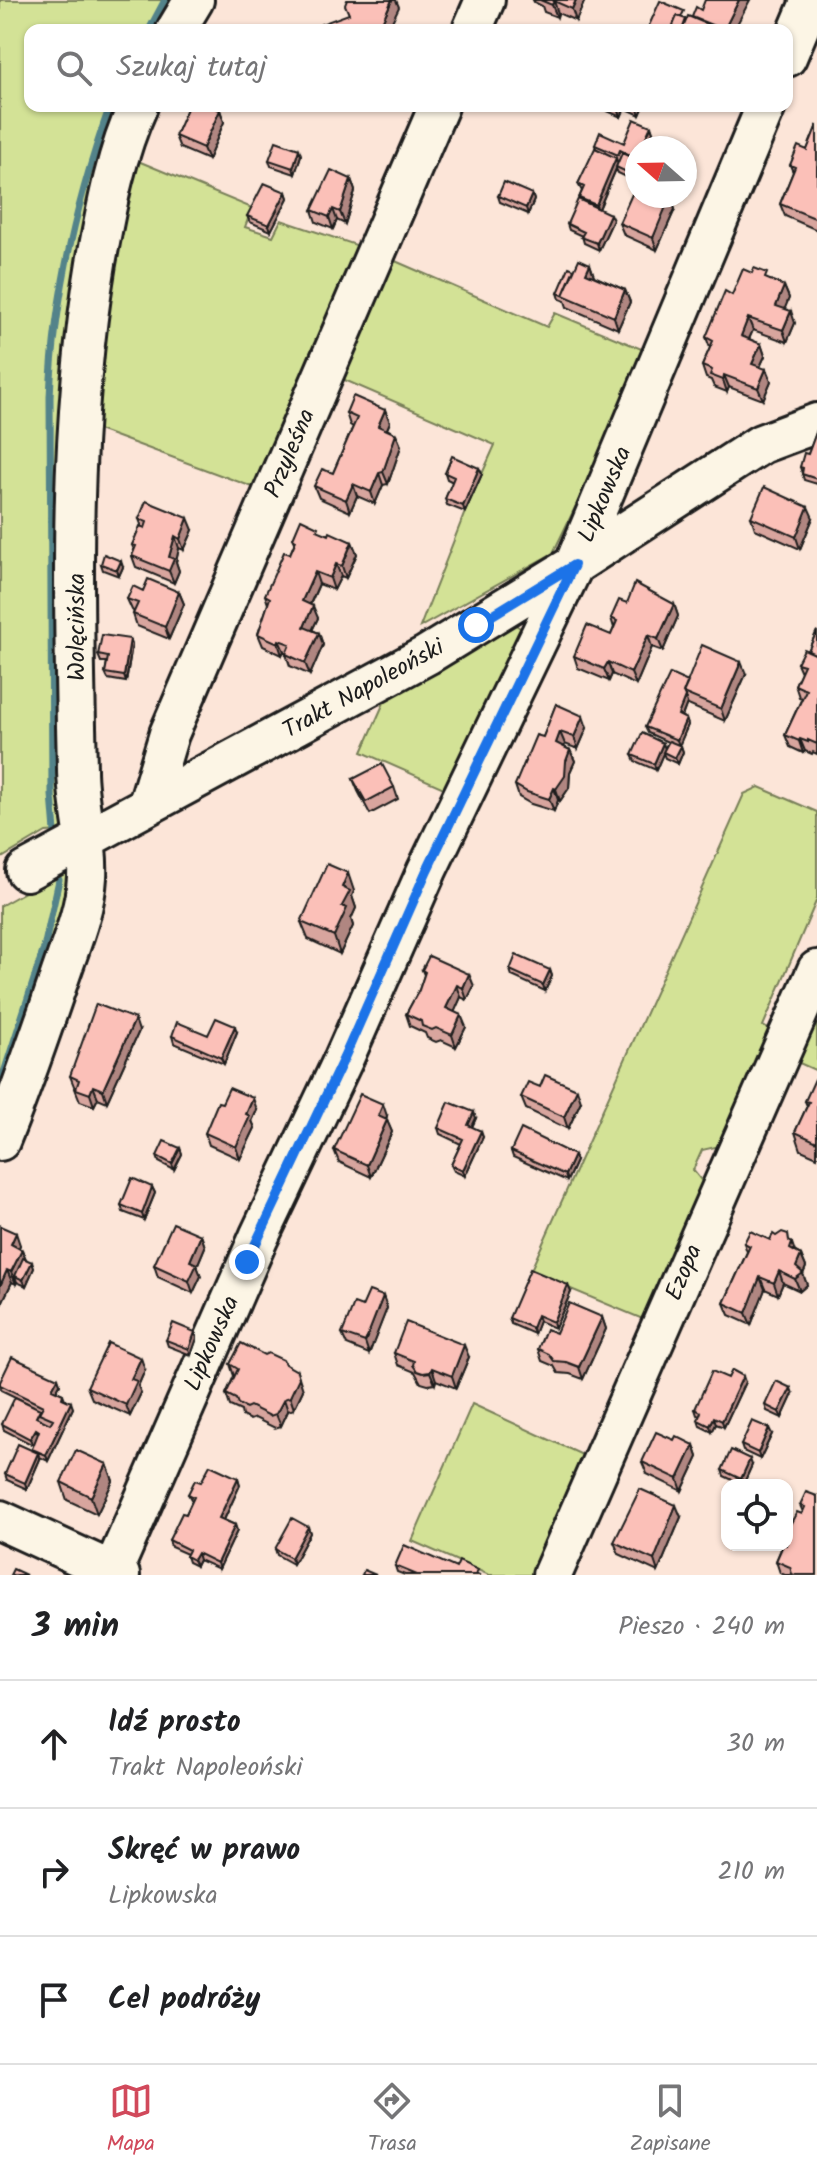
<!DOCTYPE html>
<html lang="pl">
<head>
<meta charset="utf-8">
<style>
  body { margin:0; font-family:Kalam,sans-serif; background:#f6f6f6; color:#202124 }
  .controls { position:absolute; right:24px; bottom:24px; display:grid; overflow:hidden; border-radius:16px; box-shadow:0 2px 6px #0004 }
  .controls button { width:72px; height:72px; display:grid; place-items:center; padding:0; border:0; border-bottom:2px solid #e0e0e0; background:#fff; color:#202124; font:40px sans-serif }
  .compass { position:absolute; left:625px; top:136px; width:72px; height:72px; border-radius:50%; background:#fff; box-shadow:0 2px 6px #0004; rotate:290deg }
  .stop { position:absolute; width:24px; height:24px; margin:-18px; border:6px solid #1a73e8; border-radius:50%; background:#fff }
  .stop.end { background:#1a73e8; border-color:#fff; box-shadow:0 2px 8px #0008 }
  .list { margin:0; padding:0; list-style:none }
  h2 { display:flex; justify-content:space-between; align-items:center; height:104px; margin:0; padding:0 32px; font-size:34px }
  h2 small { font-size:26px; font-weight:400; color:#757577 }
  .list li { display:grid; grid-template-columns:52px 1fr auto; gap:24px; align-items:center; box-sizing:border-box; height:128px; padding:0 32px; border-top:2px solid #e0e0e0 }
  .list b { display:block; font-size:30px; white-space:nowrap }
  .list p { margin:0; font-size:26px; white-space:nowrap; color:#757577 }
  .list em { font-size:26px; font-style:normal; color:#757577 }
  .icon { flex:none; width:44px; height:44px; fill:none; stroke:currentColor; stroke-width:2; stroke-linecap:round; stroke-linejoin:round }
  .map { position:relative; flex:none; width:817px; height:1575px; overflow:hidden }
  .search { position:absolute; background:#fff; box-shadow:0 2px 6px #0004; left:24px; right:24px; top:24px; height:88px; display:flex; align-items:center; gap:20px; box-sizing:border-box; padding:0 28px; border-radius:16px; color:#757577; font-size:30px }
  .sheet { height:488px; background:#fff }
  nav { display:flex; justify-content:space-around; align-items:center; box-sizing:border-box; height:112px; border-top:2px solid #e0e0e0; background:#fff; font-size:22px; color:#757577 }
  nav a { display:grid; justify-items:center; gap:4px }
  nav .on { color:#d1495b }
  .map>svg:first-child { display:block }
  .green { fill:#d3e296; stroke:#787f59; stroke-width:2 }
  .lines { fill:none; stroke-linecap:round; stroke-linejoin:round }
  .stream { stroke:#53838a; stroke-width:7 }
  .minor-casing { stroke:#1c1c1c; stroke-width:44 }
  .minor { stroke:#fcf5e5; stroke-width:38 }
  .wall { fill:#d8a59e; stroke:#1c1c1c; stroke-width:2 }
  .shaded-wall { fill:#b08681; stroke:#1c1c1c; stroke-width:2 }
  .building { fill:#fbc0b8; stroke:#1c1c1c; stroke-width:2 }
  .route { stroke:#1a73e8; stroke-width:10 }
  .labels { text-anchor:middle; stroke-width:6; stroke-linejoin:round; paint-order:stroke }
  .street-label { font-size:24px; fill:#1c1c1c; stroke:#fcf5e5 }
</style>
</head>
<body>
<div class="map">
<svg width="817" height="1575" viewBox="0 0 817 1575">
  <rect width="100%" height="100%" fill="#fce5d8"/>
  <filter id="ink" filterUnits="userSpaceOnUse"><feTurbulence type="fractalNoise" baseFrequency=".0125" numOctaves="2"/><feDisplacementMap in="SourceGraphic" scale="16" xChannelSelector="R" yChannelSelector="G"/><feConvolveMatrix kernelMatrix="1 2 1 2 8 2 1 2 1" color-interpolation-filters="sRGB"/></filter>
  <g filter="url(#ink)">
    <path class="green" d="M 0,0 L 184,0 L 166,30 L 30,30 L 30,106 L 129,106 L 108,157 L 73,830 L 46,832 L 0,859 Z
      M 138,161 L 252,208 L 245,227 L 273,236 L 281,220 L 365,248 L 258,489 L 93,428 L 93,359 Z
      M 386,257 L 547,327 L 555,313 L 644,350 L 599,458 L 553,553 L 420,627 L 465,512 L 495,445 L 333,375 Z
      M 513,623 L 523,630 L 446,789 L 362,752 L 390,689 Z
      M 759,787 L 817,812 L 817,899 L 763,1026 L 772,1031 L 720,1146 L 702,1150 L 693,1170 L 704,1184 L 645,1320 L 530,1272 L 744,794 Z
      M 75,864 L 76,903 L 0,1116 L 0,906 Z
      M 817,1017 L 817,1071 L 797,1062 Z
      M 472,1404 L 589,1458 L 539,1575 L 489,1575 L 412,1541 Z"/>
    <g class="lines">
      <path class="stream" d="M 149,30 L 165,0
        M 55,832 L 52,795 L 50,397 C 54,299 77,199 110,106
        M 0,1085 L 44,948 L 59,880"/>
      <g class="minor-casing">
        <path id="minor" d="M 176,30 L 194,0
          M 472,30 L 485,0
          M 787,57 L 811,0
          M 148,804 L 169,734 L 439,106
          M 26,871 L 427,655 L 574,565 L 761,444 L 817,423
          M 0,1141 C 22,1088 40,1035 58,982 C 69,948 85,913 87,877 C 89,842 77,805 77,769 C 73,600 68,430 96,263 C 106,209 115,156 138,106
          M 0,1520 L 120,1575
          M 111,1575 L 259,1237 L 344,1058 L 427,870 L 574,565 L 766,106
          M 552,1575 L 817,970"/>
      </g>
      <use href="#minor" class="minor"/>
    </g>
    <path class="wall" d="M 533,0 L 585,0 L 576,21 L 558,13 L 557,17 L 544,12 L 542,6 L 534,2 Z
      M 596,106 L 644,106 L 640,115 L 625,108 L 621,117 Z
      M 220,110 L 224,122 L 208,160 L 180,148 L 175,136 Z
      M 817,125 L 817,230 L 785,216 L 780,204 L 793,172 L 790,165 L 807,150 Z
      M 651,126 L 653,132 L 637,148 L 637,182 L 618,173 L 616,169 L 599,209 L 613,220 L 599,250 L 584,243 L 582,236 L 569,230 L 567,224 L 580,200 L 579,198 L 582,191 L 578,184 L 596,149 L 595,145 L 624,143 Z
      M 299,149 L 301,155 L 295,174 L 271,166 L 269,160 Z
      M 351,179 L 355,191 L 345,224 L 337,220 L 333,229 L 316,222 L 312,210 Z
      M 286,192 L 288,198 L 271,231 L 250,222 L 247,216 Z
      M 532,194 L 534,200 L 528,214 L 500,202 L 498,196 Z
      M 637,196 L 677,196 L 673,205 L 675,209 L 657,250 L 624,235 L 619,223 Z
      M 590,264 L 594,276 L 625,290 L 630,302 L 618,329 L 567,307 L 565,301 L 560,299 L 558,293 L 574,269 Z
      M 770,280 L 784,286 L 789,298 L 784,309 L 795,323 L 787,342 L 753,330 L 749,339 L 761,344 L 765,356 L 760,367 L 771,381 L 763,400 L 729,387 L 727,392 L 714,387 L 711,380 L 706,378 L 702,366 L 710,348 L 706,337 L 732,295 Z
      M 385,410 L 390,422 L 387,429 L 396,434 L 401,446 L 388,484 L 383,485 L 375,504 L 357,496 L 350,512 L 319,498 L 314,486 L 333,473 L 353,427 L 350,425 L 346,413 Z
      M 817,430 L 817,484 L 804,480 L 800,467 L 808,454 Z
      M 479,468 L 482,474 L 465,512 L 447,505 L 445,499 L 453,482 L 447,479 L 445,473 Z
      M 751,517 L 813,518 L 800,549 L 755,529 Z
      M 139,519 L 193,530 L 184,550 L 179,548 L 176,562 L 179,571 L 174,583 L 136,567 L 132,556 L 134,550 L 132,545 L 142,527 Z
      M 320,532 L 352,542 L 357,554 L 346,578 L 341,576 L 334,590 L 319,584 L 310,605 L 318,618 L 312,630 L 319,633 L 323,645 L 310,675 L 290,666 L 286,654 L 286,653 L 284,651 L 282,655 L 263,646 L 258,634 L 268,604 L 265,595 L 290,554 L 295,542 L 293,538 Z
      M 101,564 L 123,567 L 119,576 L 103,570 Z
      M 143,591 L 179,592 L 184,604 L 169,639 L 137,626 L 133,614 L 134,612 L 132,610 L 127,599 Z
      M 627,603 L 674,604 L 678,616 L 663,651 L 652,647 L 636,685 L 612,674 L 609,681 L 578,668 L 574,656 L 611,635 L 614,628 L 611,618 Z
      M 817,631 L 817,754 L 813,752 L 812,754 L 805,751 L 803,753 L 790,747 L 785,735 L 802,698 L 799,697 L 795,685 L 801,672 L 797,663 L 808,651 Z
      M 130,639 L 132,645 L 126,682 L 108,679 L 105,673 L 107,662 L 101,662 L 98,655 Z
      M 746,674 L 725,721 L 688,705 L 687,703 L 682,717 L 686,719 L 688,725 L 679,745 L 681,746 L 683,752 L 678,764 L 665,758 L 663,753 L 656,770 L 635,761 L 632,755 L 665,748 L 668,742 L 648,733 L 645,727 L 688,682 Z
      M 556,704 L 587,728 L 578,749 L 565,744 L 564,747 L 570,750 L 575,761 L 570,772 L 569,788 L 560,801 L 558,800 L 554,811 L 531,804 L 519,797 L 515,785 L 543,737 Z
      M 353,779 L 394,787 L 398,799 L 370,814 L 358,791 Z
      M 354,891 L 352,896 L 356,908 L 351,919 L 353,926 L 340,954 L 308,939 L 301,922 Z
      M 422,970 L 474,986 L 467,1000 L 461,997 L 454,1012 L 466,1027 L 456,1047 L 441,1040 L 436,1042 L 427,1038 L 425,1033 L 410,1026 L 406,1014 L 419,990 L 424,975 Z
      M 510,970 L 550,970 L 552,976 L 545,991 L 512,976 Z
      M 139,1031 L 107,1102 L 98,1098 L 94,1106 L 80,1101 L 70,1076 Z
      M 237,1032 L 224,1064 L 174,1043 L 172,1036 L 208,1035 Z
      M 817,1079 L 817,1157 L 801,1150 L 795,1132 L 807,1106 L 805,1101 Z
      M 540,1087 L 581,1101 L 568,1129 L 526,1109 L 521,1097 Z
      M 222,1103 L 257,1110 L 252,1121 L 255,1128 L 240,1159 L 209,1145 L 205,1133 Z
      M 387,1116 L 386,1120 L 392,1132 L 371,1177 L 339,1162 L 334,1150 Z
      M 476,1118 L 472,1127 L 483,1137 L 465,1176 L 454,1171 L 451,1165 L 461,1144 L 440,1134 L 438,1128 Z
      M 180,1148 L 182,1154 L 174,1170 L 159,1162 L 157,1156 Z
      M 511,1151 L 576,1161 L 567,1181 L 513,1157 Z
      M 152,1187 L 155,1193 L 144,1220 L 123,1212 L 121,1205 Z
      M 0,1226 L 20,1245 L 19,1248 L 22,1250 L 26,1259 L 34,1268 L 26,1286 L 17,1282 L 16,1284 L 12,1282 L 0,1307 Z
      M 201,1235 L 205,1247 L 197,1266 L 201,1276 L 193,1293 L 158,1277 L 154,1265 Z
      M 790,1242 L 792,1243 L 795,1252 L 801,1255 L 806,1267 L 803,1274 L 807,1285 L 800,1291 L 783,1283 L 778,1295 L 765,1289 L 751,1325 L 729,1315 L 724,1303 L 747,1252 L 744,1243 Z
      M 571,1292 L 555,1328 L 539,1321 L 534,1334 L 511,1324 L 509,1318 Z
      M 383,1296 L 387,1308 L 369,1354 L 347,1345 L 342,1334 Z
      M 602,1317 L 606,1329 L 583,1379 L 570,1374 L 558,1373 L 554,1366 L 542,1361 L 538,1349 L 556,1333 Z
      M 195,1332 L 197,1338 L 191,1355 L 168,1346 L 166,1340 Z
      M 394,1353 L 469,1357 L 456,1388 L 436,1380 L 435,1384 L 428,1385 L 421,1383 L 415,1372 L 398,1365 Z
      M 264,1355 L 285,1364 L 303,1390 L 294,1409 L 288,1411 L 281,1426 L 275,1428 L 255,1418 L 250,1420 L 242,1416 L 241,1411 L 230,1406 L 226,1394 L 234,1376 L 230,1364 Z
      M 145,1370 L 138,1386 L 141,1393 L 130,1416 L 92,1399 L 87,1387 Z
      M 58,1378 L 60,1384 L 56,1391 L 63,1394 L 65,1399 L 73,1408 L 48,1461 L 40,1457 L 40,1459 L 27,1489 L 7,1480 L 5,1474 L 32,1450 L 32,1449 L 35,1442 L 33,1445 L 4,1430 L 2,1424 L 32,1405 L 1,1390 L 0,1382 Z
      M 728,1378 L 745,1382 L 724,1427 L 716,1424 L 712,1432 L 700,1426 L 698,1420 L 700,1416 L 697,1415 L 695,1409 Z
      M 793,1394 L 782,1418 L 767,1411 L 765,1405 Z
      M 772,1434 L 760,1459 L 743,1451 L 741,1445 Z
      M 674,1440 L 694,1445 L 698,1457 L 682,1491 L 647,1474 L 642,1462 Z
      M 107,1464 L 113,1481 L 97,1514 L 67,1500 L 61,1482 Z
      M 752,1465 L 743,1485 L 724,1476 L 722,1470 Z
      M 238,1478 L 240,1485 L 224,1520 L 235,1525 L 237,1531 L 219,1569 L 199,1560 L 196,1566 L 188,1562 L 186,1556 L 187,1554 L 171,1547 L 169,1540 L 186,1514 L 192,1501 L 188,1494 L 201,1482 Z
      M 817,1496 L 817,1575 L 785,1575 L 780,1573 L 776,1561 L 781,1549 L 780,1545 L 787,1545 L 803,1512 L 800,1505 Z
      M 681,1517 L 658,1572 L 619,1554 L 614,1542 Z
      M 308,1527 L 310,1533 L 293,1564 L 277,1555 L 275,1549 Z
      M 395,1566 L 456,1568 L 480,1575 L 405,1575 L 397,1572 Z"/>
    <path class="shaded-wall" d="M 392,0 L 396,0 L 399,7 L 388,30 L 385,30 L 382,22 Z
      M 576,0 L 585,0 L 576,21 L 572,9 Z
      M 739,0 L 750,0 L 734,30 L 724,30 Z
      M 554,1 L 558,13 L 557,17 L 552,5 Z
      M 621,106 L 624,106 L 625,108 L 621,117 L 619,111 Z
      M 639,106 L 644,106 L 640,115 L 638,109 Z
      M 220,110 L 224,122 L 208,160 L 203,148 Z
      M 651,126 L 653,132 L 646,148 L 641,148 Z
      M 299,149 L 301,155 L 295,174 L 293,168 Z
      M 616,158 L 618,164 L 598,211 L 596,205 Z
      M 351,179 L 355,191 L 345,224 L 340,212 Z
      M 286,192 L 288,198 L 271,231 L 269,225 Z
      M 532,194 L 534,200 L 528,214 L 526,208 Z
      M 668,196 L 677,196 L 673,205 L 675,209 L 657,250 L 653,238 Z
      M 333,209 L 337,220 L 333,229 L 329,217 Z
      M 610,214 L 613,220 L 599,250 L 597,243 Z
      M 590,264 L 594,276 L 590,285 L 586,273 Z
      M 784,286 L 789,298 L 781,318 L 776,306 Z
      M 625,290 L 630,302 L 618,329 L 614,317 Z
      M 791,311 L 795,323 L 787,342 L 783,330 Z
      M 748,318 L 753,330 L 745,348 L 741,336 Z
      M 761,344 L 765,356 L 756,375 L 752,364 Z
      M 766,369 L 771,381 L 763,400 L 758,388 Z
      M 724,375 L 729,387 L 727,392 L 723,380 Z
      M 385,410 L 390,422 L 383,438 L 378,426 Z
      M 396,434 L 401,446 L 388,484 L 383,472 Z
      M 479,468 L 482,474 L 465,512 L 463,506 Z
      M 379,473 L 383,485 L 375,504 L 371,492 Z
      M 353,484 L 357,496 L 350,512 L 346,500 Z
      M 808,507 L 813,518 L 800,549 L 796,537 Z
      M 188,518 L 193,530 L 184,550 L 180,539 Z
      M 175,536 L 179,548 L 176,562 L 179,571 L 174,583 L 169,571 L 169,557 Z
      M 352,542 L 357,554 L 346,578 L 342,566 Z
      M 121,561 L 123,567 L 119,576 L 117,570 Z
      M 336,564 L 341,576 L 334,590 L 330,578 Z
      M 315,572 L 319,584 L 306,613 L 302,601 Z
      M 179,592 L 184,604 L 169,639 L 165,627 Z
      M 674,604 L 678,616 L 663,651 L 658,639 Z
      M 313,606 L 318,618 L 308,639 L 304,627 Z
      M 319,633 L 323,645 L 310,675 L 305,663 Z
      M 648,635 L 652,647 L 636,685 L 631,673 Z
      M 130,639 L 132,645 L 126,682 L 124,676 Z
      M 279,640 L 284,651 L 282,655 L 278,643 Z
      M 608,662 L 612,674 L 609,681 L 604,669 Z
      M 741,662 L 746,674 L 725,721 L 721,709 Z
      M 685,697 L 687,703 L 680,721 L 678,715 Z
      M 583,716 L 587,728 L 578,749 L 574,737 Z
      M 686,719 L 688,725 L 679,746 L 677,740 Z
      M 560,732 L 565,744 L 560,755 L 556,743 Z
      M 800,739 L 805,751 L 803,753 L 799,741 Z
      M 663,743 L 665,749 L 656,770 L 654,764 Z
      M 681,746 L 683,752 L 678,764 L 675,758 Z
      M 570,750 L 575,761 L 570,772 L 569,788 L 560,801 L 556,789 Z
      M 554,788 L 558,800 L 554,811 L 549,799 Z
      M 348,873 L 354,891 L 352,896 L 356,908 L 351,919 L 353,926 L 340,954 L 334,936 L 342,906 L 342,887 Z
      M 550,970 L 552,976 L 545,991 L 543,985 Z
      M 469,974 L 474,986 L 467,1000 L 463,988 Z
      M 457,985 L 461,997 L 451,1020 L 446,1008 Z
      M 461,1015 L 466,1027 L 456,1047 L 452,1035 Z
      M 135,1019 L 139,1031 L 107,1102 L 103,1090 Z
      M 235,1026 L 237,1032 L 224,1064 L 221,1058 Z
      M 93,1086 L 98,1098 L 94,1106 L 90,1094 Z
      M 577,1089 L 581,1101 L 568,1129 L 564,1117 Z
      M 253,1098 L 257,1110 L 252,1121 L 255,1128 L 240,1159 L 236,1147 L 246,1114 Z
      M 383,1104 L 387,1116 L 382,1128 L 378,1116 Z
      M 474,1112 L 476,1118 L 470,1131 L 468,1125 Z
      M 387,1120 L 392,1132 L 371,1177 L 367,1165 Z
      M 481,1131 L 483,1137 L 465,1176 L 463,1170 Z
      M 180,1148 L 182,1154 L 174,1170 L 172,1164 Z
      M 574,1155 L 576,1161 L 567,1181 L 565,1175 Z
      M 152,1187 L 155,1193 L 144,1220 L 142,1214 Z
      M 16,1233 L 20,1245 L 15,1256 L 11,1244 Z
      M 201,1235 L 205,1247 L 197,1266 L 201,1276 L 193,1293 L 189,1281 L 190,1261 Z
      M 22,1250 L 27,1262 L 15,1276 L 17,1282 L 16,1284 L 11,1272 Z
      M 801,1255 L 806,1267 L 803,1274 L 807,1285 L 800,1291 L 795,1279 L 796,1267 Z
      M 32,1262 L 34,1268 L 26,1286 L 23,1280 Z
      M 7,1270 L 12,1282 L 0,1307 L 0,1286 Z
      M 779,1271 L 783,1283 L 778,1295 L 774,1283 Z
      M 760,1277 L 765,1289 L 751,1325 L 746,1313 Z
      M 568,1285 L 571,1292 L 555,1328 L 553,1322 Z
      M 383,1296 L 387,1308 L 369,1354 L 365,1342 Z
      M 537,1315 L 539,1321 L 534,1334 L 532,1328 Z
      M 602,1317 L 606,1329 L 583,1379 L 579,1367 Z
      M 195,1332 L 197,1338 L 191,1355 L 189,1349 Z
      M 464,1345 L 469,1357 L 456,1388 L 452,1376 Z
      M 141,1358 L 145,1370 L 138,1386 L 141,1393 L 130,1416 L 126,1405 L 131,1379 Z
      M 432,1368 L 436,1380 L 435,1384 L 430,1372 Z
      M 297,1371 L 303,1390 L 294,1409 L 290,1397 Z
      M 743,1376 L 745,1382 L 724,1427 L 722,1421 Z
      M 58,1378 L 60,1384 L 54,1395 L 52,1389 Z
      M 791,1388 L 793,1394 L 782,1418 L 779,1412 Z
      M 284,1399 L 288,1411 L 281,1426 L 276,1414 Z
      M 71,1402 L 73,1408 L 48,1461 L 46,1455 Z
      M 714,1417 L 716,1424 L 712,1432 L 710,1426 Z
      M 769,1428 L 772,1434 L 760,1459 L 758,1453 Z
      M 36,1429 L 39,1435 L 33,1445 L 30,1439 Z
      M 694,1445 L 698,1457 L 682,1491 L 678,1479 Z
      M 38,1453 L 40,1459 L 27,1489 L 25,1483 Z
      M 750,1459 L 752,1465 L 743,1485 L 741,1479 Z
      M 107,1464 L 113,1481 L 97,1514 L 91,1497 Z
      M 238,1478 L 240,1485 L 222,1524 L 219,1518 Z
      M 676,1505 L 681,1517 L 658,1572 L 654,1560 Z
      M 235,1525 L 237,1531 L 219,1569 L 217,1563 Z
      M 308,1527 L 310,1533 L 293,1564 L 291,1558 Z
      M 197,1553 L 199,1560 L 196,1566 L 193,1560 Z"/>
    <path class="building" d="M 347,0 L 392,0 L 382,22 L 385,30 L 323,30 L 321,24 L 349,14 L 345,5 Z
      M 540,0 L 576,0 L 572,9 L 554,1 L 552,5 Z
      M 705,0 L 739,0 L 724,30 L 692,17 L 696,7 L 701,10 Z
      M 660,1 L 684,11 L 681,17 L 677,16 L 671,30 L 647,30 Z
      M 677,16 L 686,19 L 682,30 L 671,30 Z
      M 688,16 L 721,30 L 682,30 Z
      M 188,106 L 210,106 L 220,110 L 203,148 L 175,136 Z
      M 607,106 L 621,106 L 619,111 Z
      M 634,119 L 651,126 L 641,148 L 637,148 L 636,158 L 620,150 L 618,155 L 595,145 L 600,132 L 624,143 Z
      M 817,125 L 817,219 L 780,204 L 795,167 L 790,165 L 798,146 L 807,150 Z
      M 276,141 L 299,149 L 293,168 L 269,160 Z
      M 595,148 L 616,158 L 596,205 L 579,198 L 584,187 L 578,184 Z
      M 622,153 L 637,160 L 637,177 L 616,167 Z
      M 331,170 L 351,179 L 340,212 L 333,209 L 329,217 L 312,210 Z
      M 504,182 L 532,194 L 526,208 L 498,196 Z
      M 264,183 L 286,192 L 269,225 L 247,216 Z
      M 637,183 L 637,196 L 670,197 L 653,238 L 619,223 Z
      M 578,199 L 610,214 L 597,243 L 581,237 L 584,232 L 567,224 Z
      M 579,259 L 590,264 L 586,273 L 625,290 L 614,317 L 563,295 Z
      M 569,267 L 574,269 L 563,295 L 565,296 L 558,293 Z
      M 754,268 L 767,273 L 765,278 L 784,286 L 776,306 L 791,311 L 783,330 L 748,318 L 741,336 L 761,344 L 752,364 L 766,369 L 758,388 L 724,375 L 723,380 L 710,375 L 712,370 L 702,366 L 713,341 L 706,337 L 725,291 L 732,295 L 743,269 L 752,273 Z
      M 353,396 L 385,410 L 378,426 L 396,434 L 383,472 L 379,473 L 371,492 L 353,484 L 346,500 L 314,486 L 322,469 L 333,473 L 349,436 L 357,418 L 346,413 Z
      M 817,430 L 817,479 L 802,474 L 803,468 L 800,467 L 804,453 L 808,454 Z
      M 452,456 L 479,468 L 463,506 L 445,499 L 454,477 L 445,473 Z
      M 764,487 L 808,507 L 796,537 L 751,517 Z
      M 146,501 L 188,518 L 180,539 L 175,536 L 169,557 L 174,559 L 169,571 L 132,556 L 136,546 L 132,545 L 140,526 L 145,528 L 147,522 L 139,519 Z
      M 301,519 L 318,527 L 317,530 L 329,535 L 330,532 L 352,542 L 342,566 L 336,564 L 330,578 L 315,572 L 302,601 L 313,606 L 304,627 L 319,633 L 305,663 L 286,654 L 290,644 L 279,640 L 278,643 L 258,634 L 270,598 L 265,595 L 284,552 L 290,554 L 296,540 L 293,538 Z
      M 104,554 L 121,561 L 117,570 L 101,564 Z
      M 148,579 L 179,592 L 165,627 L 133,614 L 138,603 L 127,599 L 133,586 L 143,591 Z
      M 635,583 L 674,604 L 658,639 L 648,635 L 631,673 L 608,662 L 604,669 L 574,656 L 587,625 L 611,635 L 617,621 L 611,618 L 619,600 L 627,603 Z
      M 817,631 L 817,655 L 808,651 Z
      M 102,635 L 130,639 L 124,676 L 105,673 L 108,657 L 98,655 Z
      M 702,645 L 741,662 L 721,709 L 683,693 Z
      M 804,649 L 817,655 L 817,744 L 808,740 L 808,742 L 800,739 L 799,741 L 785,735 L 806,690 L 795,685 L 804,665 L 797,663 Z
      M 670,674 L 688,682 L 683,693 L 685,697 L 678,715 L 686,719 L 677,740 L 645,727 Z
      M 556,704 L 583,716 L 574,737 L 560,732 L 556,743 L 570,750 L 566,761 L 565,776 L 556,789 L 554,788 L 549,799 L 527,792 L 515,785 L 536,735 L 543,737 Z
      M 642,733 L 663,743 L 654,764 L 632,755 Z
      M 669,741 L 681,746 L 675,758 L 663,752 Z
      M 382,764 L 394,787 L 366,802 L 353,779 Z
      M 327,864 L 348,873 L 342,887 L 350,891 L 342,906 L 347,908 L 334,936 L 301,922 Z
      M 516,955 L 550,970 L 543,985 L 510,970 Z
      M 429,956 L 469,974 L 463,988 L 457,985 L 446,1008 L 461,1015 L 452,1035 L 436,1028 L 432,1030 L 422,1026 L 421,1021 L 406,1014 L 419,990 L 425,972 L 422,970 Z
      M 96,1004 L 135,1019 L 103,1090 L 93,1086 L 90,1094 L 76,1089 L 79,1080 L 70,1076 Z
      M 216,1018 L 235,1026 L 221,1058 L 172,1036 L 177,1022 L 208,1035 Z
      M 545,1075 L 577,1089 L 564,1117 L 521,1097 L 528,1082 L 540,1087 Z
      M 815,1079 L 817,1079 L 817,1142 L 795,1132 L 809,1102 L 805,1101 Z
      M 229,1088 L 253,1098 L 246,1114 L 250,1116 L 236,1147 L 205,1133 L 218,1102 L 222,1103 Z
      M 360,1094 L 383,1104 L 378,1116 L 387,1120 L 367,1165 L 334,1150 Z
      M 449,1102 L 474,1112 L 468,1125 L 481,1131 L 463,1170 L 451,1165 L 463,1139 L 438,1128 Z
      M 521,1129 L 574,1155 L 565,1175 L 511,1151 Z
      M 164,1141 L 180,1148 L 172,1164 L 157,1156 Z
      M 132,1178 L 152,1187 L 142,1214 L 121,1205 Z
      M 173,1223 L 201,1235 L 190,1261 L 197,1264 L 189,1281 L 154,1265 Z
      M 0,1226 L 16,1233 L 11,1244 L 22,1250 L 11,1272 L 7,1270 L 0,1286 Z
      M 750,1231 L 770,1240 L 773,1234 L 776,1236 L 782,1232 L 788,1234 L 789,1241 L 792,1243 L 790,1249 L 801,1255 L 796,1267 L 803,1273 L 795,1279 L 779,1271 L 774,1283 L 760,1277 L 746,1313 L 724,1303 L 750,1246 L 744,1243 Z
      M 23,1258 L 32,1262 L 23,1280 L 15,1276 Z
      M 530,1269 L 568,1285 L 553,1322 L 537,1315 L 532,1328 L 509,1318 Z
      M 369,1291 L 383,1296 L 365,1342 L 342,1334 L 354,1304 L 362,1307 Z
      M 569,1303 L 602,1317 L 579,1367 L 566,1362 L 554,1361 L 549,1354 L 538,1349 L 546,1329 L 556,1333 Z
      M 406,1322 L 464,1345 L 452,1376 L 432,1368 L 430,1372 L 423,1373 L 417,1371 L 413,1365 L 414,1361 L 394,1353 Z
      M 173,1323 L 195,1332 L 189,1349 L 166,1340 Z
      M 108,1343 L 141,1358 L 131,1379 L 137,1381 L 126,1405 L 87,1387 Z
      M 241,1343 L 264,1355 L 268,1353 L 283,1360 L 285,1364 L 297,1371 L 299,1378 L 290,1397 L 284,1399 L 276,1414 L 270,1416 L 250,1406 L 246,1408 L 238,1404 L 236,1399 L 226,1394 L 238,1369 L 230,1364 Z
      M 12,1357 L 58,1378 L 52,1389 L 63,1394 L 62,1398 L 71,1402 L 46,1455 L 32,1449 L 39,1431 L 36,1429 L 30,1439 L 2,1424 L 15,1397 L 40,1409 L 36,1417 L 50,1424 L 53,1419 L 39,1413 L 43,1406 L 0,1385 L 0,1382 Z
      M 732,1370 L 743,1376 L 722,1421 L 714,1417 L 710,1426 L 698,1420 L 701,1412 L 695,1409 L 712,1371 L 728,1378 Z
      M 776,1381 L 791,1388 L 779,1412 L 765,1405 Z
      M 752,1421 L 769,1428 L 758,1453 L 741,1445 Z
      M 656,1432 L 674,1440 L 676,1436 L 694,1445 L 678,1479 L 642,1462 Z
      M 18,1444 L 38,1453 L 25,1483 L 5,1474 Z
      M 76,1450 L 107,1464 L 91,1497 L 61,1482 Z
      M 731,1450 L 750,1459 L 741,1479 L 722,1470 Z
      M 210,1465 L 238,1478 L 219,1518 L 235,1525 L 217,1563 L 197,1553 L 193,1560 L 186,1556 L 189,1550 L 169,1540 L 182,1513 L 186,1514 L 194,1497 L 188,1494 L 195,1480 L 201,1482 Z
      M 640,1489 L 676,1505 L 654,1560 L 614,1542 Z
      M 806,1492 L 817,1496 L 817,1575 L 795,1575 L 792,1574 L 790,1567 L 776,1561 L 783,1545 L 787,1545 L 787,1530 L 797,1512 L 802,1514 L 805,1507 L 800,1505 Z
      M 292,1518 L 308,1527 L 291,1558 L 275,1549 Z
      M 404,1545 L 456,1568 L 459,1561 L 478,1570 L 475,1575 L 417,1575 L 395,1566 Z
      M 13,1569 L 26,1575 L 10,1575 Z
      M 364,1570 L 376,1575 L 362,1575 Z"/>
  </g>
  <g class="lines" filter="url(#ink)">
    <path class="route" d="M 247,1262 L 344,1058 L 427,870 L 574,565 L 476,625"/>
  </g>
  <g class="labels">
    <g class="street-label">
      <text transform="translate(289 453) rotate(-67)" y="8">Przyleśna</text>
      <text transform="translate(604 494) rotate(-67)" y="8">Lipkowska</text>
      <text transform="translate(76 627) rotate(-90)" y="8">Wolęcińska</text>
      <text transform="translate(363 688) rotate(-29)" y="8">Trakt Napoleoński</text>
      <text transform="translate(683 1272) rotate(-67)" y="8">Ezopa</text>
      <text transform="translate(211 1343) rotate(-66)" y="8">Lipkowska</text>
    </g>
  </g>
</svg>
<div class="controls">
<button><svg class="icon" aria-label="locate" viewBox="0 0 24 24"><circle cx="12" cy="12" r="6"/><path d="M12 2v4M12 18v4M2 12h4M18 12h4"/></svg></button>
</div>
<svg class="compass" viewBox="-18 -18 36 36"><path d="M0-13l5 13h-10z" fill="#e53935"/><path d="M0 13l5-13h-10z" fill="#757577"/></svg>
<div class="stop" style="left:476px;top:625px"></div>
<div class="stop end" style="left:247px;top:1262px"></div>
<div class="search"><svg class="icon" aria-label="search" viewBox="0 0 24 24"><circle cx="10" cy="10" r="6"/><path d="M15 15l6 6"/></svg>Szukaj tutaj</div>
</div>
<section class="sheet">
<h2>3 min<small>Pieszo · 240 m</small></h2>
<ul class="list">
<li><svg class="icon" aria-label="ahead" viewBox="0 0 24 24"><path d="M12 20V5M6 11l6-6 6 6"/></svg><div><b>Idź prosto</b><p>Trakt Napoleoński</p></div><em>30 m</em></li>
<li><svg class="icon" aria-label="right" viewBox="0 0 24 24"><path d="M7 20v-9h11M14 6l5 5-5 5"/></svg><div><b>Skręć w prawo</b><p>Lipkowska</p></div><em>210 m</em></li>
<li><svg class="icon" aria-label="arrive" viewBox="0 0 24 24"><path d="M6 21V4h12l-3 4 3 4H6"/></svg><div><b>Cel podróży</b></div></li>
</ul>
</section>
<nav>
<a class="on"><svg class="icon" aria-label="map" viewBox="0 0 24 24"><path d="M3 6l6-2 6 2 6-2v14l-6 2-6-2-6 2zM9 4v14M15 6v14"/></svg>Mapa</a>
<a><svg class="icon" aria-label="directions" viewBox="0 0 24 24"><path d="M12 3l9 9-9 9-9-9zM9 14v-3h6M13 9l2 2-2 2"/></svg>Trasa</a>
<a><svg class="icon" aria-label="saved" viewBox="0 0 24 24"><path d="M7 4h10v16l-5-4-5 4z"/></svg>Zapisane</a>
</nav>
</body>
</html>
